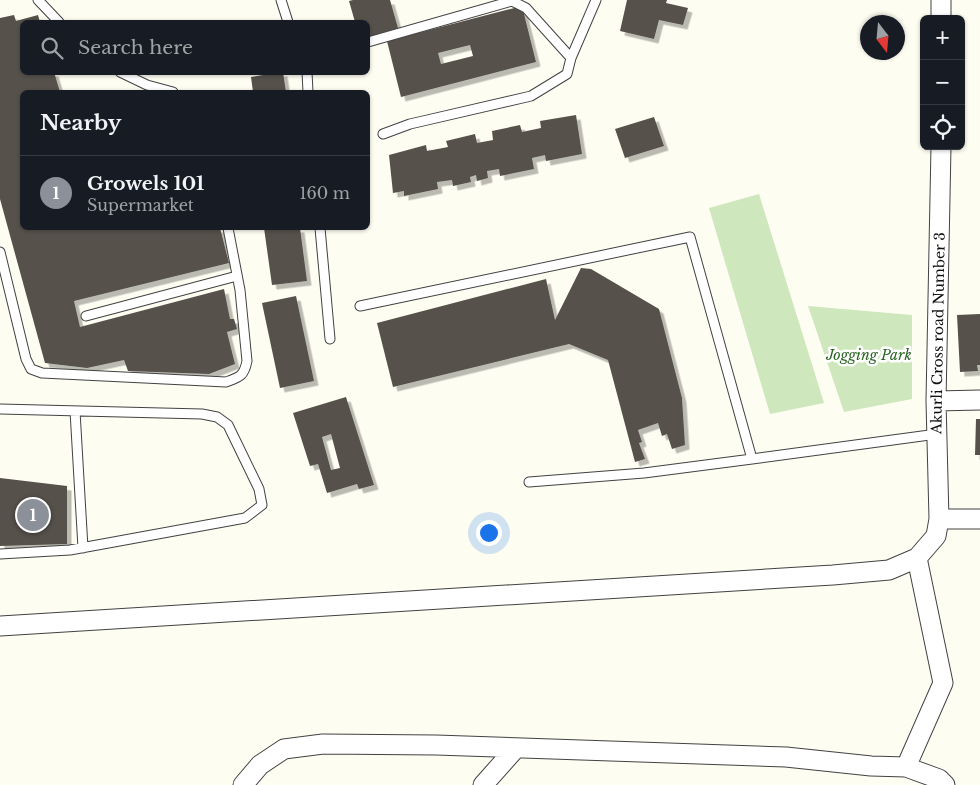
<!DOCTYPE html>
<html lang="en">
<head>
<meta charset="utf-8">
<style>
  body { margin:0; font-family:"Libre Baskerville",serif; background:#242831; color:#f1f3f6 }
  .controls { position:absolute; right:15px; top:15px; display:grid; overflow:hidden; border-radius:8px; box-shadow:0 1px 4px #0004 }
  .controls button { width:45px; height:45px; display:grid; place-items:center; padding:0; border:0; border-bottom:1px solid #363941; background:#171b24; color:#f1f3f6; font:25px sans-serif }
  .compass { position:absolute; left:860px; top:15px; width:45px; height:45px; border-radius:50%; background:#171b24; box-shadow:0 1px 4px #0004; rotate:164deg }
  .you { position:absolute; left:488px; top:532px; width:18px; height:18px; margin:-12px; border:4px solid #fff; border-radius:50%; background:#1a73e8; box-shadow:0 0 0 8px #1a73e833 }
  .badge { display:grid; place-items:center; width:32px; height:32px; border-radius:50%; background:#8c9099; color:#fff; font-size:16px; font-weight:700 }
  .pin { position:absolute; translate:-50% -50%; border:2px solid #fff; box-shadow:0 1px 5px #0006 }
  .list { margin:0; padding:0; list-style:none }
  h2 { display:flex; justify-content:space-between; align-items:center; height:65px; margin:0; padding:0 20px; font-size:21px }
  h2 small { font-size:16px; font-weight:400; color:#9ea1a6 }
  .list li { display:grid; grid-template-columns:32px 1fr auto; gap:15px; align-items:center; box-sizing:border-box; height:75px; padding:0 20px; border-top:1px solid #363941 }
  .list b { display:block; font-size:19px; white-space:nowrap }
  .list p { margin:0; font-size:16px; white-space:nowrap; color:#9ea1a6 }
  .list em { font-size:16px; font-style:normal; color:#9ea1a6 }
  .icon { flex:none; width:28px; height:28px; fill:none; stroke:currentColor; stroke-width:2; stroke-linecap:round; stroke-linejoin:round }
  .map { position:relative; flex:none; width:980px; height:785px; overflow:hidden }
  .search { position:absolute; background:#171b24; box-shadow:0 1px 4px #0004; left:20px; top:20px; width:350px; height:55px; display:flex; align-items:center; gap:12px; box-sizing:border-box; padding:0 18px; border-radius:8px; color:#9ea1a6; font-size:19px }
  .panel { position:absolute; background:#171b24; box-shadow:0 1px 4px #0004; left:20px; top:90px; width:350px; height:140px; border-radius:8px }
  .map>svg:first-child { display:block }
  .green { fill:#cee7bd }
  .building { fill:#57514c; fill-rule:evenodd; filter:url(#shadow) }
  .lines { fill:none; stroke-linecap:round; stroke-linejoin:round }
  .service-casing { stroke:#424242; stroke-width:11 }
  .minor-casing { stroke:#424242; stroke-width:21 }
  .service { stroke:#fff; stroke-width:9 }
  .minor { stroke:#fff; stroke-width:19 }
  .labels { text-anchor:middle; stroke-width:5; stroke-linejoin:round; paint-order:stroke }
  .street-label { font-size:14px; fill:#0f0f0f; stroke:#fff }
  .park-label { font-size:14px; font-style:italic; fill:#296422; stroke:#fff }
</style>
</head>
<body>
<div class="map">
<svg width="980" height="785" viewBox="0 0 980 785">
  <defs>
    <filter id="shadow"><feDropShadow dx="4.5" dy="4.5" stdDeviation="0" flood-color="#0004"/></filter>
  </defs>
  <rect width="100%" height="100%" fill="#fefdf2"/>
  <path class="green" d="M 759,194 L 824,403 L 770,414 L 709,208 Z
    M 808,306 L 912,315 L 912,399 L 844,412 Z"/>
  <path class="building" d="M 353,0 L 390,0 L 398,28 L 368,37 L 368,22 L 355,22 L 349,1 Z
    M 627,0 L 667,0 L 666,3 L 688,8 L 683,25 L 659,20 L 654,39 L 620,31 Z
    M 522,6 L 536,62 L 401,97 L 387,41 ZM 470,45 L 473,56 L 441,64 L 438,53 Z
    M 14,15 L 16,21 L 38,15 L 40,22 L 22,22 L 22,72 L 54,72 L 60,92 L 22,92 L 22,228 L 220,228 L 229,263 L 74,301 L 80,327 L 224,289 L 230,319 L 234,319 L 237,329 L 227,332 L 235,364 L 209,374 L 128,371 L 124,360 L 87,368 L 45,363 L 0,199 L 0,18 Z
    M 281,72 L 283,72 L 286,92 L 253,92 L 251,77 Z
    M 576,115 L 582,154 L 546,161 L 545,155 L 532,158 L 534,169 L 500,176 L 499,169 L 487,171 L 488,178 L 477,181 L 476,175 L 470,177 L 471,182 L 453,186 L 452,180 L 437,182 L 438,189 L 404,196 L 404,191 L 393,193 L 389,155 L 426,145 L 427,151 L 448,147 L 446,141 L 475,134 L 477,143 L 493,140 L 492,131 L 520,125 L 522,132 L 541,128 L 540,121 Z
    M 654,117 L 664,146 L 625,158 L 615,129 Z
    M 264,228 L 300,228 L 307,281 L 272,285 Z
    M 581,268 L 591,269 L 659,309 L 682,398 L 685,445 L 672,449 L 667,434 L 662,436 L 658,423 L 638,430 L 642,442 L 639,443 L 645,459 L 635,462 L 608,360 L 569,344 L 393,387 L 377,323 L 546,279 L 555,320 Z
    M 296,296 L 314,381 L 280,388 L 262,303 Z
    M 980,314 L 980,365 L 977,365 L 978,371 L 960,372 L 957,315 Z
    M 346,397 L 374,485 L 359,489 L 357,484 L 327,493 L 318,464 L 310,466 L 293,413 ZM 331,434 L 340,468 L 331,470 L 322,437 Z
    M 976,419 L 980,419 L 980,455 L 975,455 Z
    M 0,478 L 67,486 L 67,544 L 0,546 Z"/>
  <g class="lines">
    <g class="service-casing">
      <path id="service" d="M 38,0 L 59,22
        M 281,0 L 288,22
        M 368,42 L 512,1 L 526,8 L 571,58
        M 120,72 L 147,85 L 173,92
        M 307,72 L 308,92
        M 383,134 L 410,124 L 531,96 L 567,74 L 571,58 L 596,0
        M 320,228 L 330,339
        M 0,252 L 26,359 L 31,369 L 42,373 L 226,382 C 240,377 244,376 247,361 L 240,290 L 228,228
        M 360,306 L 690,237 L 752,459 L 937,434
        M 86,316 L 237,276
        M 0,409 L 202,414 L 217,417 L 228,425 L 259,489 L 262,505 L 245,518 L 70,550 L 0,554
        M 75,411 L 83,548
        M 529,482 L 644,473 L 752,459"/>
    </g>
    <g class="minor-casing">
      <path id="minor" d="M 941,19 L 941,0
        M 936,401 L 980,400
        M 939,519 L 980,519
        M 0,626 L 833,575 L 889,570 L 917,558 L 936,536 L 939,519 L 936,401 L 941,146
        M 906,767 L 943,683 L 917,558
        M 243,785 L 260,765 L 284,749 L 323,744 L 436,745 L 786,757 L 871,766 L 906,767 L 939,779 L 945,785
        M 483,785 L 516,748"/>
    </g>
    <use href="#service" class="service"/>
    <use href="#minor" class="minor"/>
  </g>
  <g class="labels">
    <g class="street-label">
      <text transform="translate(938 333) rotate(-89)" y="5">Akurli Cross road Number 3</text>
    </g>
    <g class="park-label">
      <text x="869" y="360">Jogging Park</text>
    </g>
  </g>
</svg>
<div class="controls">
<button>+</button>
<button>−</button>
<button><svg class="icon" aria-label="locate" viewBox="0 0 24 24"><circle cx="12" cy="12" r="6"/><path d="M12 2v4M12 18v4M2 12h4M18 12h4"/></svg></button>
</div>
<svg class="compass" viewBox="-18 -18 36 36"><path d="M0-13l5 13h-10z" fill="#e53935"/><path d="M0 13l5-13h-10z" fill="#9ea1a6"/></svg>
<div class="you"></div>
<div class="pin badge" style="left:33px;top:515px">1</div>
<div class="search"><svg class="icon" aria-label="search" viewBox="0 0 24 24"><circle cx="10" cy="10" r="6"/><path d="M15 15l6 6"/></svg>Search here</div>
<section class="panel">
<h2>Nearby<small></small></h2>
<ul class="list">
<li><span class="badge">1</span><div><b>Growels 101</b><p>Supermarket</p></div><em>160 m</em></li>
</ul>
</section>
</div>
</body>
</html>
